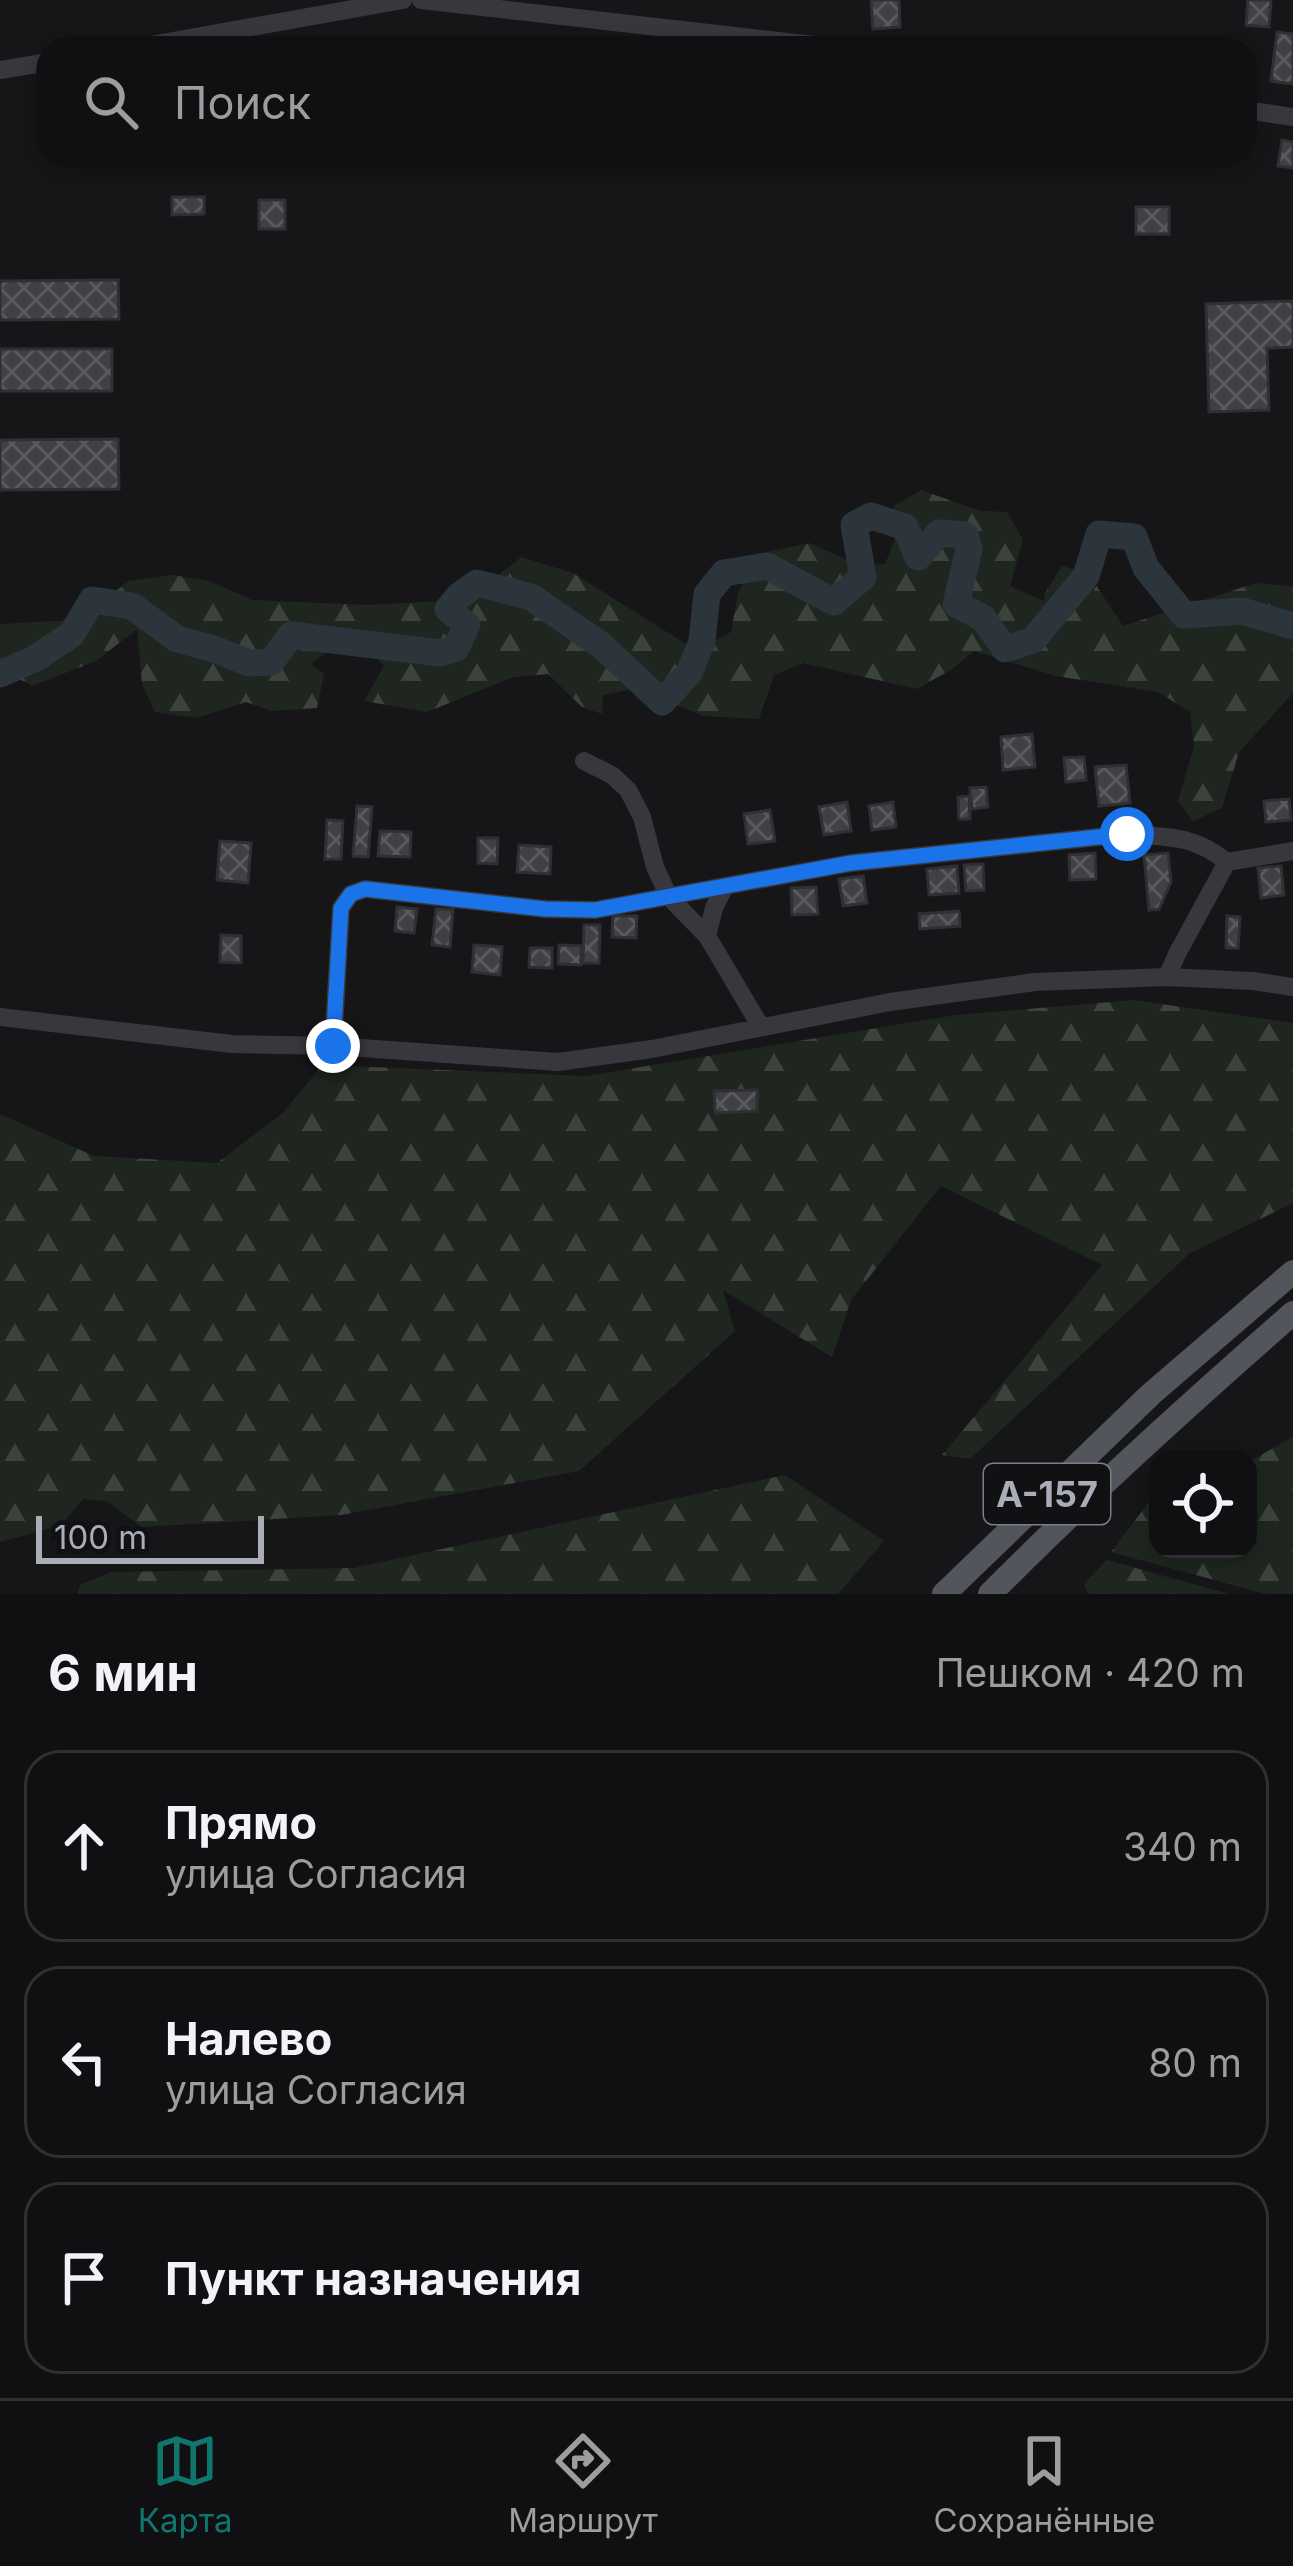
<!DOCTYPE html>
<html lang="ru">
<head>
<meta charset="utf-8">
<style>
  body { margin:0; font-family:Inter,sans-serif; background:#1e1e20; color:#f1f3f6 }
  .controls { position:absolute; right:36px; bottom:36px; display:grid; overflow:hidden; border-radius:24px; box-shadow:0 6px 18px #0003 }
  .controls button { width:108px; height:108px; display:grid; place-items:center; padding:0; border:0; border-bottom:3px solid #303032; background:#101012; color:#f1f3f6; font:60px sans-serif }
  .scale { position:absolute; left:36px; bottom:30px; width:228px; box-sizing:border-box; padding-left:12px; border:6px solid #a8adb8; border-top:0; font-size:33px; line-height:42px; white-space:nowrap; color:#a8adb8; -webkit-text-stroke:9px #111113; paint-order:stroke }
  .stop { position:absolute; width:36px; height:36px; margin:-27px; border:9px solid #1a73e8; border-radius:50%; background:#fff }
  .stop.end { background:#1a73e8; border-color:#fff; box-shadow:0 3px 12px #0008 }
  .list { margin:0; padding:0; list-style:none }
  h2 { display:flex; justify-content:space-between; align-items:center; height:156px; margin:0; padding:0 48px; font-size:51px }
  h2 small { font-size:39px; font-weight:400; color:#9c9d9f }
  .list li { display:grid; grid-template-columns:78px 1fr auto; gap:36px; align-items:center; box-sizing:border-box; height:192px; margin:0 24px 24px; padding:0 24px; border:3px solid #303032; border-radius:36px }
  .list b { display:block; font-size:45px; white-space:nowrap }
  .list p { margin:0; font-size:39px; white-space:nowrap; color:#9c9d9f }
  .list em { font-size:39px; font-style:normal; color:#9c9d9f }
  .icon { flex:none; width:66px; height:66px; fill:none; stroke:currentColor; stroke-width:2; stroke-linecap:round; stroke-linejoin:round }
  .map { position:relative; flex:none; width:1293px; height:1594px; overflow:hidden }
  .search { position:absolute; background:#101012; box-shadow:0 6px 18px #0003; left:36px; right:36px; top:36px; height:132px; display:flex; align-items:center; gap:30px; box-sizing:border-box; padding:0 42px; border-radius:36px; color:#9c9d9f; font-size:45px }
  .sheet { height:804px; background:#101012 }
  nav { display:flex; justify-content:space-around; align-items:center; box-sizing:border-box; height:168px; border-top:3px solid #303032; background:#101012; font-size:33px; color:#9c9d9f }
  nav a { display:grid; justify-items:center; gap:6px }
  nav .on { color:#0f766e }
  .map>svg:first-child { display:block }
  .forest { fill:url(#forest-firs) }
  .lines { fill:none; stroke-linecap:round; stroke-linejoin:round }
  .river { stroke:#2c353c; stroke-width:27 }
  .building { fill:url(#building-cross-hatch); stroke:#303034; stroke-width:3 }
  .minor { stroke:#37383d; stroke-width:18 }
  .major { stroke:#53555c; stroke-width:24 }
  .route { stroke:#1a73e8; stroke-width:15 }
  .labels { text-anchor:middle; stroke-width:9; stroke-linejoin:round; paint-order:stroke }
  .shield { fill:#111113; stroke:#7b7e86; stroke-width:3 }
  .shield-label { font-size:36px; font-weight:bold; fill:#a8adb8 }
</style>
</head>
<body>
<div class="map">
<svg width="1293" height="1594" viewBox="0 0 1293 1594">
  <defs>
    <pattern id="forest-firs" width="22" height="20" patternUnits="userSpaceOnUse" patternTransform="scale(3)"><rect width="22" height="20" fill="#1e261f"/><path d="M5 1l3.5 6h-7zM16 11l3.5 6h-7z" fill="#3c433d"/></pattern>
    <pattern id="building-cross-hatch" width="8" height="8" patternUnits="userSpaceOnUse" patternTransform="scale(3)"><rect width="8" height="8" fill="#404145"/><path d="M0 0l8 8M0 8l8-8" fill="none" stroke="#595a5e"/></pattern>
  </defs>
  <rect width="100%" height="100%" fill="#161618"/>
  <path class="forest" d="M 921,490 L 980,511 L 1007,512 L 1023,540 L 1010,586 L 1044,601 L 1045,593 L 1062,566 L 1088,573 L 1123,626 L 1256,583 L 1293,586 L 1293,693 L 1239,752 L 1222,808 L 1193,821 L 1178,801 L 1194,747 L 1190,712 L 1158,692 L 1056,676 L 974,651 L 952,669 L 917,689 L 803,663 L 774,675 L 759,719 L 703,716 L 637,688 L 603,695 L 602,714 L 582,707 L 548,674 L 514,677 L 427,712 L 364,701 L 384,666 L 369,650 L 339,642 L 311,664 L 324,674 L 317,708 L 272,711 L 246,702 L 196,718 L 155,712 L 142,684 L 137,629 L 96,661 L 32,686 L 4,671 L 0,673 L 0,624 L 77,620 L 129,581 L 172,575 L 209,581 L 252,600 L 367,605 L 479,599 L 491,581 L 521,557 L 573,573 L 697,651 L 731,632 L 738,593 L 756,554 L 810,543 L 861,566 L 885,564 L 894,542 L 894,506 Z
    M 1134,1000 L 1293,1023 L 1293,1203 L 1190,1253 L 970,1459 L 942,1455 L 1102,1265 L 941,1186 L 851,1300 L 832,1357 L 723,1290 L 735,1331 L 579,1471 L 341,1515 L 142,1527 L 106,1501 L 83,1499 L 61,1525 L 0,1542 L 0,1114 L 94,1156 L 217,1163 L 283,1113 L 322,1065 L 586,1076 L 956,1015 Z
    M 1293,1437 L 1293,1594 L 1266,1594 L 1111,1552 L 1152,1498 L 1158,1495 L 1158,1549 L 1248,1549 L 1248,1462 Z
    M 785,1475 L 884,1541 L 838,1594 L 78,1594 L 80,1585 L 111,1572 L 354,1568 Z
    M 1107,1560 L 1229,1594 L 1088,1594 L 1084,1584 Z"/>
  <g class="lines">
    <path class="river" d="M 0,674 L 36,658 L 72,634 L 92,600 L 132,606 L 177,639 L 214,649 L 249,663 L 271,662 L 291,635 L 440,653 L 456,648 L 467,625 L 448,609 L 459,596 L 477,583 L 531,597 L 601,645 L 662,702 L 689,673 L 702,641 L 707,594 L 724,573 L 767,566 L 834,602 L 863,577 L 854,525 L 871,516 L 905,527 L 918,557 L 939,533 L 965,535 L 969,549 L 956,604 L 983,618 L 1005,649 L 1033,640 L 1086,576 L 1099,534 L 1134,537 L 1146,568 L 1184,615 L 1242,611 L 1293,626"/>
  </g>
  <path class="building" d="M 871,0 L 899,0 L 900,27 L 873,29 Z
    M 1248,0 L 1271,0 L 1269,27 L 1246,25 Z
    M 1277,32 L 1293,34 L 1293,84 L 1271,81 Z
    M 1282,140 L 1293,142 L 1293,168 L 1278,166 Z
    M 172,197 L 204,197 L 204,214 L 172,215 Z
    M 259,200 L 285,200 L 285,229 L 259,229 Z
    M 1136,207 L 1169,207 L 1169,234 L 1136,234 Z
    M 118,280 L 119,319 L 0,320 L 0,281 Z
    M 1293,301 L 1293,347 L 1267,348 L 1269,410 L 1209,412 L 1206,304 Z
    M 0,349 L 112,349 L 112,391 L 0,391 Z
    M 118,439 L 119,489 L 0,490 L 0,440 Z
    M 1032,734 L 1035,767 L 1003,770 L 1001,737 Z
    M 1084,757 L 1086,780 L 1066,782 L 1064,758 Z
    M 1126,765 L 1130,803 L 1099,806 L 1095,767 Z
    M 986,787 L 988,807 L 972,809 L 970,788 Z
    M 969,796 L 970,819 L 959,819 L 958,797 Z
    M 1289,799 L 1291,820 L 1266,822 L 1264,801 Z
    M 847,802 L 851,831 L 824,835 L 819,807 Z
    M 893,802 L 896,827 L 872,830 L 869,806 Z
    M 357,806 L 372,807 L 368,857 L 353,856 Z
    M 770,810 L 775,841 L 748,844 L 744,814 Z
    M 327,820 L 343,821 L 341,859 L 325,859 Z
    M 380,831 L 411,832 L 410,857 L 378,856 Z
    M 478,838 L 498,838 L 497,864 L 478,863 Z
    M 220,841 L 251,843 L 248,883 L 217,880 Z
    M 519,845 L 551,847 L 550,874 L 517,872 Z
    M 1095,853 L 1096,879 L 1070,880 L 1069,855 Z
    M 1168,853 L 1171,882 L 1159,909 L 1149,910 L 1144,855 Z
    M 983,864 L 984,890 L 966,891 L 964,865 Z
    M 957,866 L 959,893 L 929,895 L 927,869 Z
    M 1281,866 L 1284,895 L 1261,898 L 1258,868 Z
    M 863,876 L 867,903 L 843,906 L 839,879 Z
    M 816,887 L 818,914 L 792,915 L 791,888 Z
    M 397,907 L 417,909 L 414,933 L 395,931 Z
    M 436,909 L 453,910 L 450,947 L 432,945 Z
    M 959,911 L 960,926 L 920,929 L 919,914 Z
    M 613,916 L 637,916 L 636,938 L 612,937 Z
    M 1227,916 L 1240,917 L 1238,948 L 1226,948 Z
    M 584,925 L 600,925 L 599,963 L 583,963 Z
    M 221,935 L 241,936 L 241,963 L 220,962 Z
    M 474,945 L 502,947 L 500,975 L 472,972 Z
    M 559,945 L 581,946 L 581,965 L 558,964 Z
    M 530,948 L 552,948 L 552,968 L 529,967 Z
    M 757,1090 L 757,1111 L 715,1113 L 714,1091 Z"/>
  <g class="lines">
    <path class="minor" d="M 421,0 L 840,48
      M 134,48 L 403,0
      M 0,70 L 48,62
      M 1245,110 L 1293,117
      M 584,761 L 612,775 L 628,790 L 642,817 L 655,867 L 669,897 L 707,936 L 761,1027
      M 1227,862 L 1293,851
      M 707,936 L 714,908 L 725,886
      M 0,1017 L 232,1044 L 333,1046 L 558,1062 L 652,1049 L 890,1002 L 1035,982 L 1167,977 L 1253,981 L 1293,987
      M 333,1046 L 341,908 L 351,894 L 365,889 L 545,909 L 595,910 L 851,863 L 1127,834 C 1168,837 1194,835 1227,862 L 1177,954 L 1167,977"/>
    <path class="major" d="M 944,1594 L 1151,1394 L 1293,1272
      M 990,1594 C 1087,1496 1189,1404 1293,1313"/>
  </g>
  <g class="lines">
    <path class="route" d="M 333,1046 L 341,908 L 351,894 L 365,889 L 545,909 L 595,910 L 851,863 L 1127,834"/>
  </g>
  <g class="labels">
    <rect class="shield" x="984" y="1464" width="126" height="60" rx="9"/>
    <g class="shield-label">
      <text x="1047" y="1507">А-157</text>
    </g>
  </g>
</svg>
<div class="controls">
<button><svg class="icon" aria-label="locate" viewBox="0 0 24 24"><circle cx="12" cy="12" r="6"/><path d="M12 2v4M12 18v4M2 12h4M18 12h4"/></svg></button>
</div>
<div class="scale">100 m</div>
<div class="stop" style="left:1127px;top:834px"></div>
<div class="stop end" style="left:333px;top:1046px"></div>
<div class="search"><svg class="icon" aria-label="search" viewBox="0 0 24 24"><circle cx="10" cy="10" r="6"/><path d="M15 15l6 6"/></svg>Поиск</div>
</div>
<section class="sheet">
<h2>6 мин<small>Пешком · 420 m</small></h2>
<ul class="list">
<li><svg class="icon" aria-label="ahead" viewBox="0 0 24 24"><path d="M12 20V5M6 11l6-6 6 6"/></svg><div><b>Прямо</b><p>улица Согласия</p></div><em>340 m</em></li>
<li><svg class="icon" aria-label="left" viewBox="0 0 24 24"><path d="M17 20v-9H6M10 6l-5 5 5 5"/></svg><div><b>Налево</b><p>улица Согласия</p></div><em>80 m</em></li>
<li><svg class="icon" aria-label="arrive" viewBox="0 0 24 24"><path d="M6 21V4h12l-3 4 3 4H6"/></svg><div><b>Пункт назначения</b></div></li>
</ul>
</section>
<nav>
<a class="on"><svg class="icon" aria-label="map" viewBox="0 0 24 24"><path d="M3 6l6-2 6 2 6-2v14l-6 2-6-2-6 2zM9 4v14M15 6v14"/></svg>Карта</a>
<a><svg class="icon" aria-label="directions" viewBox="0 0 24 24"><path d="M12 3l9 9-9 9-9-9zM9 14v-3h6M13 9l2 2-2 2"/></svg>Маршрут</a>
<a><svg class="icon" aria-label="saved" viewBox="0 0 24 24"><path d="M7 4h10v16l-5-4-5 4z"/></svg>Сохранённые</a>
</nav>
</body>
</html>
